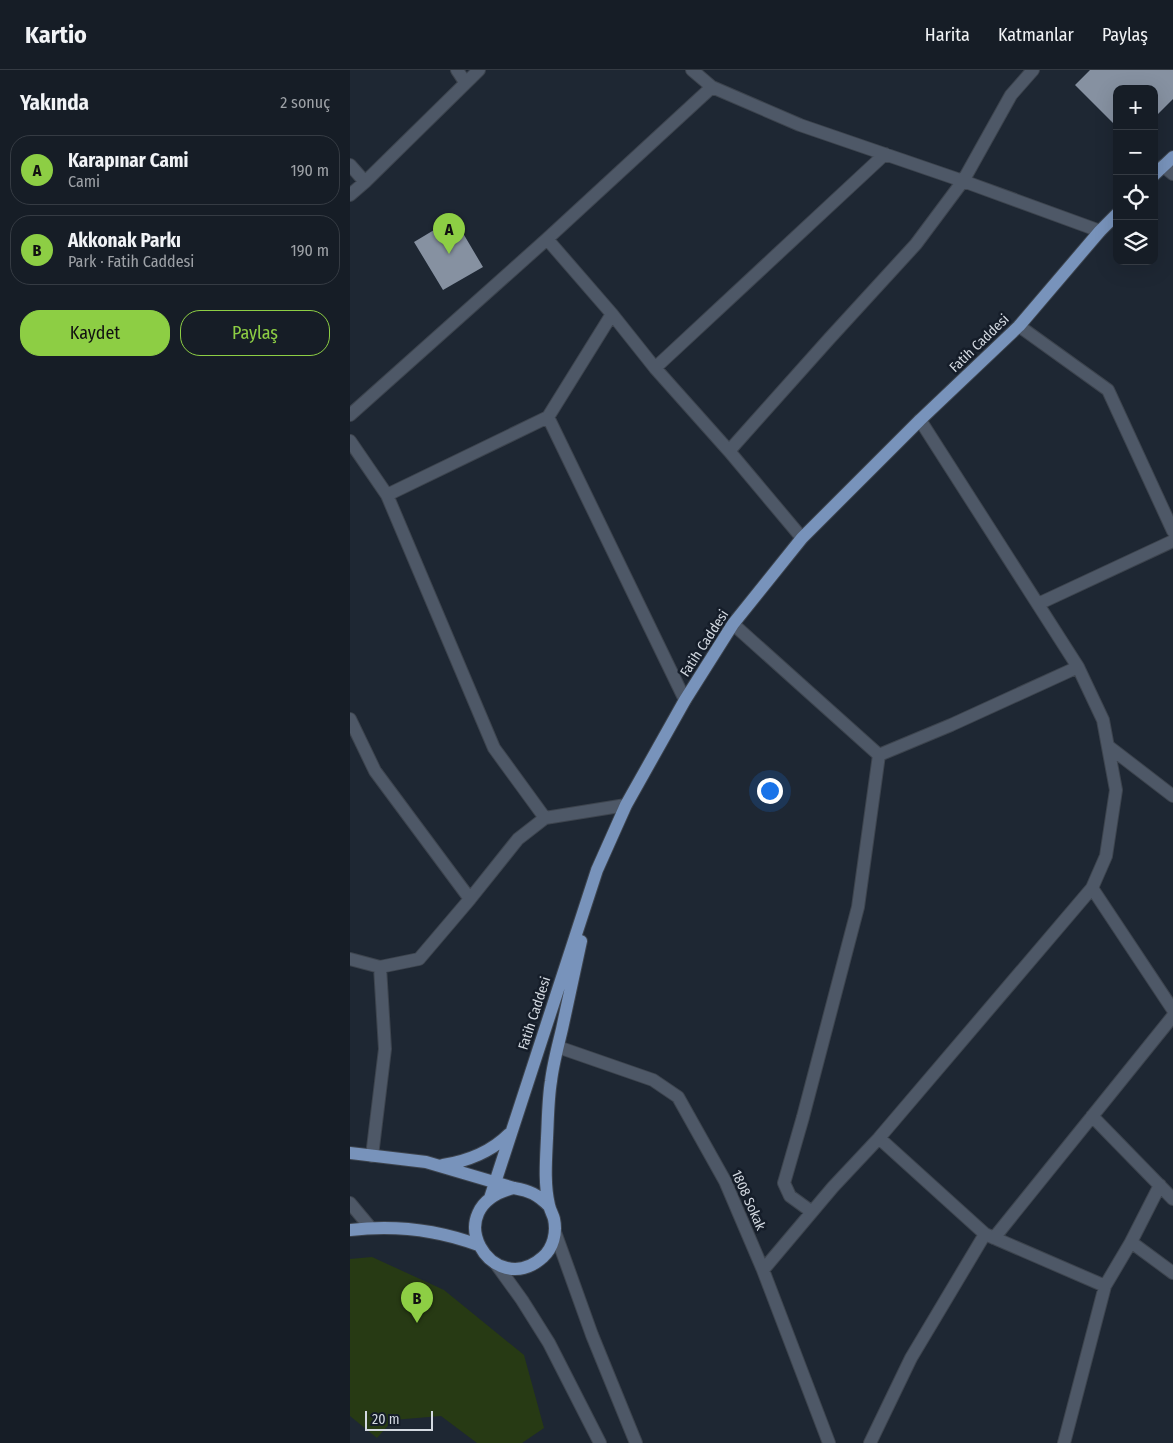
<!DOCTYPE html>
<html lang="tr">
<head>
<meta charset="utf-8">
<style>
  body { margin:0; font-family:"Fira Sans Condensed",sans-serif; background:#232a32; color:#f1f3f6 }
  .controls { position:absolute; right:15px; top:15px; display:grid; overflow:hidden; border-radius:10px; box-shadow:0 5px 20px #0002 }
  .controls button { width:45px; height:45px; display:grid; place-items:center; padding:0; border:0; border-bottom:1px solid #353b43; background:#161d26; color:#f1f3f6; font:25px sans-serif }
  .scale { position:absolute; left:15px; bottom:12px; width:68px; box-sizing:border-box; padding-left:5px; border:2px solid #d3d9e1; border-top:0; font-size:14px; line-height:18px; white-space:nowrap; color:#d3d9e1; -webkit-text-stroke:4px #151d29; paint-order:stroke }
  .you { position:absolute; left:419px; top:720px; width:18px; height:18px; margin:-12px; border:4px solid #fff; border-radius:50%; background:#1a73e8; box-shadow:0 0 0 8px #1a73e833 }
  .badge { display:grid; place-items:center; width:32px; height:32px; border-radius:50%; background:#8dce44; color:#111; font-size:16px; font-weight:700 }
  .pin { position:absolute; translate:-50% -41px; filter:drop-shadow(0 1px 2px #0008) }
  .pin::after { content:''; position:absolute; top:26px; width:18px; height:15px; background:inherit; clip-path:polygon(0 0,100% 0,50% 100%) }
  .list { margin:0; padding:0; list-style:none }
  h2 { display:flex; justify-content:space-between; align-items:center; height:65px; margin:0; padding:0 20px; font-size:21px }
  h2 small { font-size:16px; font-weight:400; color:#9ea2a7 }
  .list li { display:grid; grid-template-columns:32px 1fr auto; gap:15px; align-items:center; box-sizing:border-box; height:70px; margin:0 10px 10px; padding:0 10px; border:1px solid #353b43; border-radius:20px }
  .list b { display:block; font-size:19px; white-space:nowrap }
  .list p { margin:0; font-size:16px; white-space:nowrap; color:#9ea2a7 }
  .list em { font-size:16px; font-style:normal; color:#9ea2a7 }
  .actions { display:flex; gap:10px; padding:15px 20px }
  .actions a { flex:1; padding:11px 0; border:1px solid #8dce44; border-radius:20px; text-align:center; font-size:18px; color:#8dce44 }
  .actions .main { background:#8dce44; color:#111 }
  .icon { flex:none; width:28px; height:28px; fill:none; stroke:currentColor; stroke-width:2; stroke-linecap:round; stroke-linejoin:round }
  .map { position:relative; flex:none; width:823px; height:1373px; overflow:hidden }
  header { display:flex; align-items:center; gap:30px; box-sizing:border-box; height:70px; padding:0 25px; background:#161d26; border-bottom:1px solid #353b43 }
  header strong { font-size:24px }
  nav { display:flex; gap:28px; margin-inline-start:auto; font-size:18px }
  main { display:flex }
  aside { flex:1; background:#161d26 }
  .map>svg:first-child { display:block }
  .green { fill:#273a14 }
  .building { fill:#8691a1 }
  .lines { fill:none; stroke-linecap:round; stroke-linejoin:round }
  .minor-casing { stroke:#3d444e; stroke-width:14 }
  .major-casing { stroke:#3d444e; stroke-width:14 }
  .minor { stroke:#4e5867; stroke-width:12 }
  .major { stroke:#7893bb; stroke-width:12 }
  .labels { text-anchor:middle; stroke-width:5; stroke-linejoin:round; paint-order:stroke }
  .street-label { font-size:14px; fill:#d3d9e1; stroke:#151d29 }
</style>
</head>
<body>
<header>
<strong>Kartio</strong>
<nav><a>Harita</a><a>Katmanlar</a><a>Paylaş</a></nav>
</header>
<main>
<aside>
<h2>Yakında<small>2 sonuç</small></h2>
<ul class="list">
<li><span class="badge">A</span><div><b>Karapınar Cami</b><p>Cami</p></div><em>190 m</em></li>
<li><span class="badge">B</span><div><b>Akkonak Parkı</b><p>Park · Fatih Caddesi</p></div><em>190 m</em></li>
</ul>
<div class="actions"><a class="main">Kaydet</a><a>Paylaş</a></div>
</aside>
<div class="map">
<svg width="823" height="1373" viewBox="0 0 823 1373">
  <rect width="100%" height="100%" fill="#1e2733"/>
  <path class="green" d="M 22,1187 L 94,1220 L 174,1285 L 194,1358 L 172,1373 L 127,1373 L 91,1346 L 43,1350 L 27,1368 L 0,1346 L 0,1189 Z"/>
  <path class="building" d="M 740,0 L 823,0 L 823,29 L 804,48 L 804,19 L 767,19 L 767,57 L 725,15 Z
    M 104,148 L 133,197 L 93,220 L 64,172 Z"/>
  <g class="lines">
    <g class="minor-casing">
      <path id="minor" d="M 107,0 L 115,12
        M 342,0 L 362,17 L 450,55 L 613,111 L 750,161
        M 0,95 L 15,112
        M 813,96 L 823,104
        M 0,125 L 15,112 L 129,0
        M 197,169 L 262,244 L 305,298 L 379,381 L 452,468
        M 669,256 L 758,320 L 823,461
        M 305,298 L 535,84
        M 0,345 L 197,169 L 362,17
        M 198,347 L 335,630
        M 0,371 L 37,425 L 144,678 L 195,748
        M 379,381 L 479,269 L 566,174 L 613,111 L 661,25 L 683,0
        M 37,425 L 198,347 L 262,244
        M 688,534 L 823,471
        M 383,554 L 529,685 L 508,837 L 453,1047 L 434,1113 L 440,1126 L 462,1142
        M 0,649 L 25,701 L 120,829
        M 758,676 L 823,726
        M 529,685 L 601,655 L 728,597
        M 742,818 L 823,940
        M 0,889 L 30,897 L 69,889 L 120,829 L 168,769 L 195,748 L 276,735
        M 208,977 L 303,1010 L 328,1027 L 375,1111 L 413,1200 L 479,1373
        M 742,1046 L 823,1129
        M 529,1068 L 635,1164 L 755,1216 L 781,1172 L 823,1203
        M 22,1086 L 35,979 L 30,897
        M 0,1133 L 20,1157
        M 205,1162 L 242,1265 L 286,1373
        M 644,1168 L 823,946
        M 781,1172 L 810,1115
        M 146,1194 L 172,1230 L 199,1273 L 250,1373
        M 413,1200 L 483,1117 L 529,1068 L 742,818 L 756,786 L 766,720 L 753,650 L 728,597 L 570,350
        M 520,1373 L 561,1288 L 635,1164
        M 714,1373 L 755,1216"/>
    </g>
    <g class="major-casing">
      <path id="major" d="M 804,105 L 823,87
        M 0,1083 L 76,1092 L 164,1118 C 180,1121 187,1124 199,1136
        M 93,1095 C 118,1091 141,1082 159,1064
        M 164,1118 C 85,1137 143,1232 193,1187 C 203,1178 207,1163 204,1149 C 203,1145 200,1140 199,1135 C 194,1114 196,1090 197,1068 C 198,1049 198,1029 201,1011 C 203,994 208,976 212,959 C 218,930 225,900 231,871
        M 140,1128 L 247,800 L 276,735 L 335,630 L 383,554 L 452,468 L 570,350 L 669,256 L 750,161 L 767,144
        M 0,1160 C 43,1155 88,1160 128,1175"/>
    </g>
    <use href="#minor" class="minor"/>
    <use href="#major" class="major"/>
  </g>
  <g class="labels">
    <g class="street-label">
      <text transform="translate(629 273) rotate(-44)" y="5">Fatih Caddesi</text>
      <text transform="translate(354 573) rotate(-57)" y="5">Fatih Caddesi</text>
      <text transform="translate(184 943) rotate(-72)" y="5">Fatih Caddesi</text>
      <text transform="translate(399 1130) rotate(66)" y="5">1808 Sokak</text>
    </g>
  </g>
</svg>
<div class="controls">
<button>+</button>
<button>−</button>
<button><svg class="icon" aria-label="locate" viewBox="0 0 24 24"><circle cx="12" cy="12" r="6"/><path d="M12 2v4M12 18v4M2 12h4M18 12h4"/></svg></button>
<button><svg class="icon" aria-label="layers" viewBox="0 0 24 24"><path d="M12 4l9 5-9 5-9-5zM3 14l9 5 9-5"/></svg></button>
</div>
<div class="scale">20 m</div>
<div class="you"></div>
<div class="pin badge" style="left:99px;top:184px">A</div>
<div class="pin badge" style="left:67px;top:1253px">B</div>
</div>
</main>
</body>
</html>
